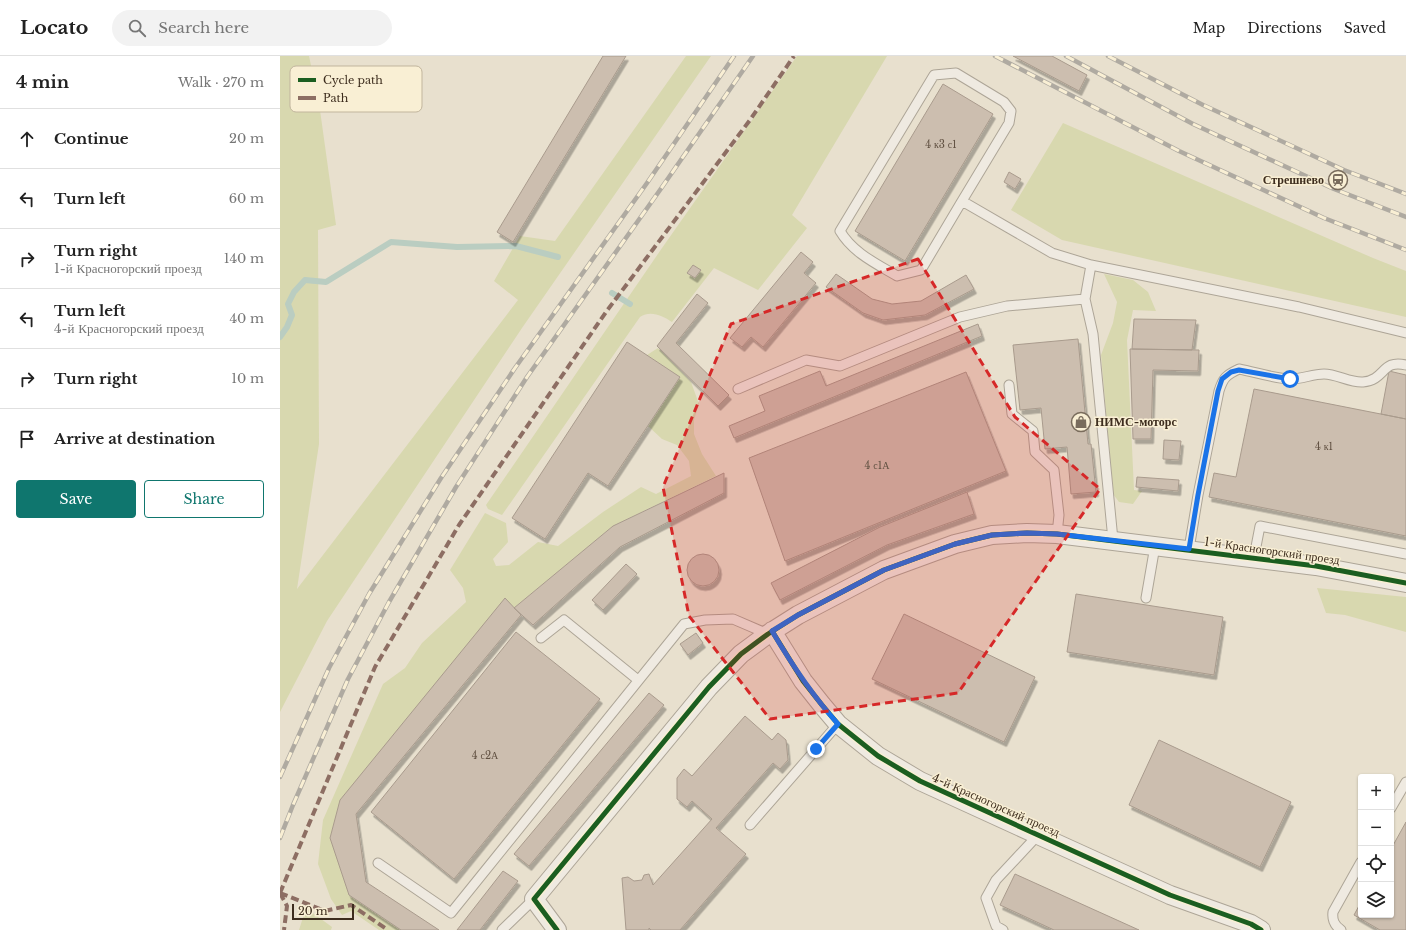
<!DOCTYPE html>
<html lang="en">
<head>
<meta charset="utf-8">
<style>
  body { margin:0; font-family:"Libre Baskerville",serif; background:#f2f2f2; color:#222 }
  .controls { position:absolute; right:12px; bottom:12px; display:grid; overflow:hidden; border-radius:4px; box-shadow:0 1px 3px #0004 }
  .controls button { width:36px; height:36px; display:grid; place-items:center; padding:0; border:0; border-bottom:1px solid #e0e0e0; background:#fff; color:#222; font:20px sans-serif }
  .scale { position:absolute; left:12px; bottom:10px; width:62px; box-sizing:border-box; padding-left:4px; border:2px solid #3d2d1e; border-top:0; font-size:11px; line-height:14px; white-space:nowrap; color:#3d2d1e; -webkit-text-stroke:3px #f9efd4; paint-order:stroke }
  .stop { position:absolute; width:12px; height:12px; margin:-9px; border:3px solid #1a73e8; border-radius:50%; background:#fff }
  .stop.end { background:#1a73e8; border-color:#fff; box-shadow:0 1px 4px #0008 }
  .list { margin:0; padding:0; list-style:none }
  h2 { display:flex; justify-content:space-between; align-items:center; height:52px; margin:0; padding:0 16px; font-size:17px }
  h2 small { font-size:13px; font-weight:400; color:#767676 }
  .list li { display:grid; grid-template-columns:26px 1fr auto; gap:12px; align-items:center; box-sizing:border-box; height:60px; padding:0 16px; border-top:1px solid #e0e0e0 }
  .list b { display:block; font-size:15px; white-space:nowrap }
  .list p { margin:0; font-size:13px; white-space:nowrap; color:#767676 }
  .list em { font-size:13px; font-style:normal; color:#767676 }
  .actions { display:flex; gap:8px; padding:12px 16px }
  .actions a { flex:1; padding:9px 0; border:1px solid #0f766e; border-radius:4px; text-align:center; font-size:14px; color:#0f766e }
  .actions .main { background:#0f766e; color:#fff }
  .icon { flex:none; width:22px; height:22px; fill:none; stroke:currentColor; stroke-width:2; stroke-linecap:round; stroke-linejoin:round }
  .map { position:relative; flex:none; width:1126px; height:874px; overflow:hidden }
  header { display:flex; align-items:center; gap:24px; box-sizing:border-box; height:56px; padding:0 20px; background:#fff; border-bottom:1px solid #e0e0e0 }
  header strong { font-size:19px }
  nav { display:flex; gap:22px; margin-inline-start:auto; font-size:14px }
  .search { width:280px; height:36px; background:#f2f2f2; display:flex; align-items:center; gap:10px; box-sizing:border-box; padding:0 14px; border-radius:22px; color:#767676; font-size:15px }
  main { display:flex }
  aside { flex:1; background:#fff }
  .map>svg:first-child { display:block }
  .green { fill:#d8d8af }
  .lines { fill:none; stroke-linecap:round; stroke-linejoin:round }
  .stream { stroke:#bacdc1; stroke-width:6 }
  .building { fill:#ccbeaf; stroke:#a99b8d; filter:url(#shadow) }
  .service-casing { stroke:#ada597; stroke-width:11 }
  .minor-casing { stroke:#ada597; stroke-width:20 }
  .service { stroke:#efeae1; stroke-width:9 }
  .minor { stroke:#efeae1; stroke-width:18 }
  .rail-casing { stroke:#afaaa1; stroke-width:4.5 }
  .rail { stroke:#f9efd4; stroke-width:3; stroke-dasharray:9; stroke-linecap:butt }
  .quiet { stroke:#8d6e63; stroke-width:4; stroke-dasharray:8 4; stroke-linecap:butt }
  .cycleway-casing { stroke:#f9efd4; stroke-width:8 }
  .cycleway { stroke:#1b5e20; stroke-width:5 }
  .route { stroke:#1a73e8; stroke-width:5 }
  .marked { fill:#d62828; fill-opacity:0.2; stroke:#d62828; stroke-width:3; stroke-dasharray:8 5; stroke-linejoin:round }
  .labels { text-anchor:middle; stroke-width:3; stroke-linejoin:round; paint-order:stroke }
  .number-label { font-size:10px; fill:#615142 }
  .poi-label { font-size:12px; font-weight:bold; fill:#3d2d1e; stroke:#f9efd4; text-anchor:end }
  .street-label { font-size:12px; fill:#3d2d1e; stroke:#f9efd4 }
  .key { fill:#f9efd4; stroke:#c1b59d; stroke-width:1 }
  .key-label { font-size:11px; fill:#3d2d1e }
</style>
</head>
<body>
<header>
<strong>Locato</strong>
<div class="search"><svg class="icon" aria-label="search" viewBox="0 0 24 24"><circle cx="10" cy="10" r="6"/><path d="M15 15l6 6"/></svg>Search here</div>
<nav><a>Map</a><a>Directions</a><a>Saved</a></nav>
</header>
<main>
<aside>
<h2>4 min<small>Walk · 270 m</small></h2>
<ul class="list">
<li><svg class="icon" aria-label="ahead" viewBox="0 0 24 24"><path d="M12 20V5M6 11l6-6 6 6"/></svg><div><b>Continue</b></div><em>20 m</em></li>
<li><svg class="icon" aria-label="left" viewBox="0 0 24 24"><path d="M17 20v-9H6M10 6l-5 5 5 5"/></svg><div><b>Turn left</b></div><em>60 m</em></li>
<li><svg class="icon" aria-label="right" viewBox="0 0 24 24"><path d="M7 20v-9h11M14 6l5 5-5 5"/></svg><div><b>Turn right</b><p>1-й Красногорский проезд</p></div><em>140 m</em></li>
<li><svg class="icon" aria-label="left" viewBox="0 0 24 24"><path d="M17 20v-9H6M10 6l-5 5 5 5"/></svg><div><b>Turn left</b><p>4-й Красногорский проезд</p></div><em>40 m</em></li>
<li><svg class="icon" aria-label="right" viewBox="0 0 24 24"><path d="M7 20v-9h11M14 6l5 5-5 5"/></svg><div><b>Turn right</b></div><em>10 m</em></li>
<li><svg class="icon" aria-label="arrive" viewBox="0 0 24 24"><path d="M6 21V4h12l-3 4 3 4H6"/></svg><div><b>Arrive at destination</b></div></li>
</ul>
<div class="actions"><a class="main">Save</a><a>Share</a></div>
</aside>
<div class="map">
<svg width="1126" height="874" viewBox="0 0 1126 874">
  <defs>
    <filter id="shadow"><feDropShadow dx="2.5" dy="4.5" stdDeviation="0" flood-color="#0004"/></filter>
  </defs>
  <rect width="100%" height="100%" fill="#e8e0ce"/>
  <path class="green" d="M 0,0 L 29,0 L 39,47 L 56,169 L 38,174 L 39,388 L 17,533 L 238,244 L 214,225 L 240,180 L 275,185 L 406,0 L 431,0 L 242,272 L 47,565 L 0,656 Z
    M 517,0 L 607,0 L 512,159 L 527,172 L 478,234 L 434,212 L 392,266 C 382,259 370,254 360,261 L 222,459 L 208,453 L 206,449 L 382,192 Z
    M 783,67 L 1093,202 L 1126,215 L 1126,261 L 782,184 L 731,154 Z
    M 824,218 L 853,224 L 868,236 L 876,255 L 853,254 L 847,284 L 854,434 L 862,435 L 853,448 L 839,446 L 833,438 L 821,299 L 833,267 L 837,246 Z
    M 378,292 L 411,326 L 419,348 L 414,364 L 414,378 L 422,398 L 436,420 L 333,470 L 234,552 L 225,543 L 61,744 L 69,839 L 121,874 L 99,874 L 71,855 L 62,859 L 51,843 L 38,808 L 43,764 L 103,628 L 125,612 L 142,587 L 186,546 L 183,532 L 170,514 L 205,457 L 226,467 L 228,486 L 213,503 L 216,510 L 229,509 L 258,486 L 278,490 L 323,456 L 361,431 L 376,438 L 411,420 L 409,405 L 397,389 L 382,383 L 368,370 L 400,321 L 367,299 Z
    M 1037,532 L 1126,541 L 1126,576 L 1065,559 L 1046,557 Z
    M 26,852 L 52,871 L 51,874 L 19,874 Z"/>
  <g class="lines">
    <path class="stream" d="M 332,237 L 350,248
      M 0,281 L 7,271 L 12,259 L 8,248 L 14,236 L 25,224 L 46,226 L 111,186 L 177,191 L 236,190 L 278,201"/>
  </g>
  <path class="building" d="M 323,0 L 346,0 L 233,186 L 217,176 Z
    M 733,0 L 772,0 L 807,19 L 799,35 Z
    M 663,28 L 713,58 L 625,205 L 575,175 Z
    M 729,116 L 741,123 L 735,133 L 724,126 Z
    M 521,196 L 533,206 L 524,217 L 536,227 L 483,291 L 471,281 L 462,291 L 450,282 Z
    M 413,209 L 421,214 L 415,222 L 407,217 Z
    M 556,218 L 592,243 L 612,248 L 641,245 L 686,219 L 694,233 L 645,259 L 603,264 L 583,257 L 546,231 Z
    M 417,238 L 428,247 L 396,287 L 449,339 L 438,350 L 377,290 Z
    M 854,263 L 916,264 L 912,294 L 852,293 Z
    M 698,268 L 702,280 L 454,382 L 449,370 L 485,355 L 479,340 L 540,315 L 546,330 Z
    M 798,283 L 808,388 L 811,388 L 816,436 L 791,438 L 787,391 L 765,393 L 761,352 L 740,354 L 733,289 Z
    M 347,286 L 400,321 L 328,430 L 308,417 L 265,483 L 232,462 Z
    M 850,293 L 919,294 L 918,315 L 873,314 L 871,383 L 853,383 Z
    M 1109,315 L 1126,319 L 1126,363 L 1101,358 Z
    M 686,316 L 726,415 L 505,505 L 469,402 Z
    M 974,333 L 1126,363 L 1126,480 L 929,441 L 934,417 L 956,421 Z
    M 884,384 L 901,385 L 899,404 L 883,403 Z
    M 444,417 L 444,437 L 340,491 L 253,569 L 234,552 L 333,470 Z
    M 857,421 L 899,424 L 898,435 L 856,431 Z
    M 687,436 L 694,458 L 607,489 L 500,544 L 491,527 L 600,471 Z
    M407 514a16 16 0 1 1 32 0a16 16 0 1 1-32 0Z
    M 346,508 L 357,518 L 323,554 L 312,544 Z
    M 796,538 L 943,561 L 934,619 L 787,596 Z
    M 225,542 L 241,559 L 76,758 L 86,826 L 159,874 L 121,874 L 69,839 L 50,782 L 60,744 Z
    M 624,558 L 755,621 L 724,686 L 592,623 Z
    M 236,576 L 320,643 L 174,823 L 91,756 Z
    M 416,577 L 423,587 L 408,599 L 400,588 Z
    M 369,637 L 384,649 L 249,810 L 234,798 Z
    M 465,660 L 492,684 L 498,677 L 506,684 L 508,704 L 500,713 L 493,707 L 436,772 L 466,798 L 400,874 L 371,874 L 369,872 L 369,874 L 346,874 L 342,822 L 348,821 L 354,825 L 362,824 L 364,819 L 369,818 L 373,829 L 432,763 L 412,745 L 407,751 L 397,743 L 397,722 L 404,713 L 412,720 Z
    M 879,684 L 1011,746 L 980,811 L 849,749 Z
    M 1126,766 L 1126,874 L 1100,874 L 1074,859 L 1081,846 L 1081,859 L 1111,859 L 1111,793 Z
    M 223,815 L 238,825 L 200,874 L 177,874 Z
    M 735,818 L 859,874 L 774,874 L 720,849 Z"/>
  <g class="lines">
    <g class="service-casing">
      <path id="service" d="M 682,145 L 641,214 L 617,220 C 597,208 573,197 560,175 L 654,19 L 676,17 L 724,46 L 731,55 L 729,67 L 682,145 L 772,197 L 811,209
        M 805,243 L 811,209 L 1019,251 L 1126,277
        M 729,329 L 732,358 L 753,375 L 755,396 L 774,414 L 779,459 L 777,478
        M 458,333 L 526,304 L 560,310 L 680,261 L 727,250 L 805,243 L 813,278 L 833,484
        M 909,493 L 918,439 L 939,335 C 943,322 946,319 959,313 C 975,316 996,323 1011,323 C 1022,323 1033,318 1044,318 C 1057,318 1070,327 1083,326 C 1106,324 1101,303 1126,309
        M 974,501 L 980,470 L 1126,498
        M 866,542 L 875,490
        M 261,582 L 284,564 L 358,624
        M 1111,752 L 1126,726
        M 470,769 L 558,668
        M 98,807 L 171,857 L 404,568 L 425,564 L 453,563 L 488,578
        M 222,874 L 254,843
        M 723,874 L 716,870 L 706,842 L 716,824 L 758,779
        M 1061,874 C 1054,869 1052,864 1053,856 L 1081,806"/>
    </g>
    <g class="minor-casing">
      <path id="minor" d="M 492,575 L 523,625 L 542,649 L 558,668 L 598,700 L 640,725 L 758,779 L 890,839 L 971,868 L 981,874
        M 277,874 L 254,843 L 429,631 L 461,598 L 488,578 L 518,559 L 604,514 L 675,488 L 712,479 L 747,477 L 777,478 L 1036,510 L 1126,527"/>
    </g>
    <use href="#service" class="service"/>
    <use href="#minor" class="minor"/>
    <g class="rail-casing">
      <path id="rail" d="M 715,0 L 899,95 L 1044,162 L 1126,194
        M 786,0 L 913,68 L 1054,133 L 1126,161
        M 828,0 L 923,49 L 1064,114 L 1126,138
        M 0,721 L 49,612 L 89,538 L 161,422 L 235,312 L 367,127 L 454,0
        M 0,782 L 13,749 L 68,623 L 109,546 L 176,431 L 247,321 L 380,134 L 473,0"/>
    </g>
    <use href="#rail" class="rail"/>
    <path class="quiet" d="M 0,837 L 95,611 L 179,469 L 326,256 L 470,64 L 514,0
      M 0,837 L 45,855 L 71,849 L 108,874
      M 0,837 L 7,850 L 4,874"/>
    <g class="cycleway-casing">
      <path id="cycleway" d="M 492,575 L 523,625 L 542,649 L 558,668 L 598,700 L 640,725 L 758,779 L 890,839 L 971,868 L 981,874
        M 277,874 L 254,843 L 429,631 L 461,598 L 488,578 L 518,559 L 604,514 L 675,488 L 712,479 L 747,477 L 777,478 L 1036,510 L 1126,527"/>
    </g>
    <use href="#cycleway" class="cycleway"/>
  </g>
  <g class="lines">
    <path class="route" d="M 536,693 L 558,668 C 532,639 512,609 492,575 L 518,559 L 604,514 L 675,488 L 712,479 L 747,477 L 777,478 L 909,493 L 918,439 L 938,335 L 942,323 L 951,316 L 959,314 L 1010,323"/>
  </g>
  <path class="marked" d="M 638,203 L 735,361 L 820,433 L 678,637 L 490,663 L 409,560 L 383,431 L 451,268 Z"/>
  <defs>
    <g id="station-ring" transform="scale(1)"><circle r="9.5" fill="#f9efd4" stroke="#796c5c" stroke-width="1.5"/><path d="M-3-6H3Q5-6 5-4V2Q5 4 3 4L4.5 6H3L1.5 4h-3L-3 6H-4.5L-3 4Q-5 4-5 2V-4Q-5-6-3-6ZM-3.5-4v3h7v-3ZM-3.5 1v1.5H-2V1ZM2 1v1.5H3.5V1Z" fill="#796c5c"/></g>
    <g id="shop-ring" transform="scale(1)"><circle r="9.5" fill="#f9efd4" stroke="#796c5c" stroke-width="1.5"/><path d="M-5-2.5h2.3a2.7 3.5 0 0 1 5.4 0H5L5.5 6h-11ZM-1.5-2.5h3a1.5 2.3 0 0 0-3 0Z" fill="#796c5c"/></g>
  </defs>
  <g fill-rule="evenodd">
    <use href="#station-ring" x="1058" y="124"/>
    <use href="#shop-ring" x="801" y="366"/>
  </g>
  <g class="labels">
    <g class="number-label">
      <text x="661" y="92">4 к3 с1</text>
      <text x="1044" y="394">4 к1</text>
      <text x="597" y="413">4 с1А</text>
      <text x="205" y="703">4 с2А</text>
    </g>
    <g class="poi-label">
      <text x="1044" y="128">Стрешнево</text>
      <text x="815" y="370" text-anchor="start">НИМС-моторс</text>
    </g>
    <g class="street-label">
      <text transform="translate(992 495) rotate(8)" y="4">1-й Красногорский проезд</text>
      <text transform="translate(716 749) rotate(24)" y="4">4-й Красногорский проезд</text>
    </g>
  </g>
  <rect x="10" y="10" width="132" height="46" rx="6" class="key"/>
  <rect x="18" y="22" width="18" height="4" fill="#1b5e20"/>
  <rect x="18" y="40" width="18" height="4" fill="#8d6e63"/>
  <g class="key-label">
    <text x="43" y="28">Cycle path</text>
    <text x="43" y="46">Path</text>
  </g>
</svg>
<div class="controls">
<button>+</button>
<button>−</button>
<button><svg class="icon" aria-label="locate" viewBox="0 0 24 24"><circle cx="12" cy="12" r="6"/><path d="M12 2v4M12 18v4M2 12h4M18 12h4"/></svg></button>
<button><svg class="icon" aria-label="layers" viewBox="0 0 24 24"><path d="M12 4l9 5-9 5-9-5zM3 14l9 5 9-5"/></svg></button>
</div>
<div class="scale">20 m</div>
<div class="stop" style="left:1010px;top:323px"></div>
<div class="stop end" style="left:536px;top:693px"></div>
</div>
</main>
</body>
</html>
